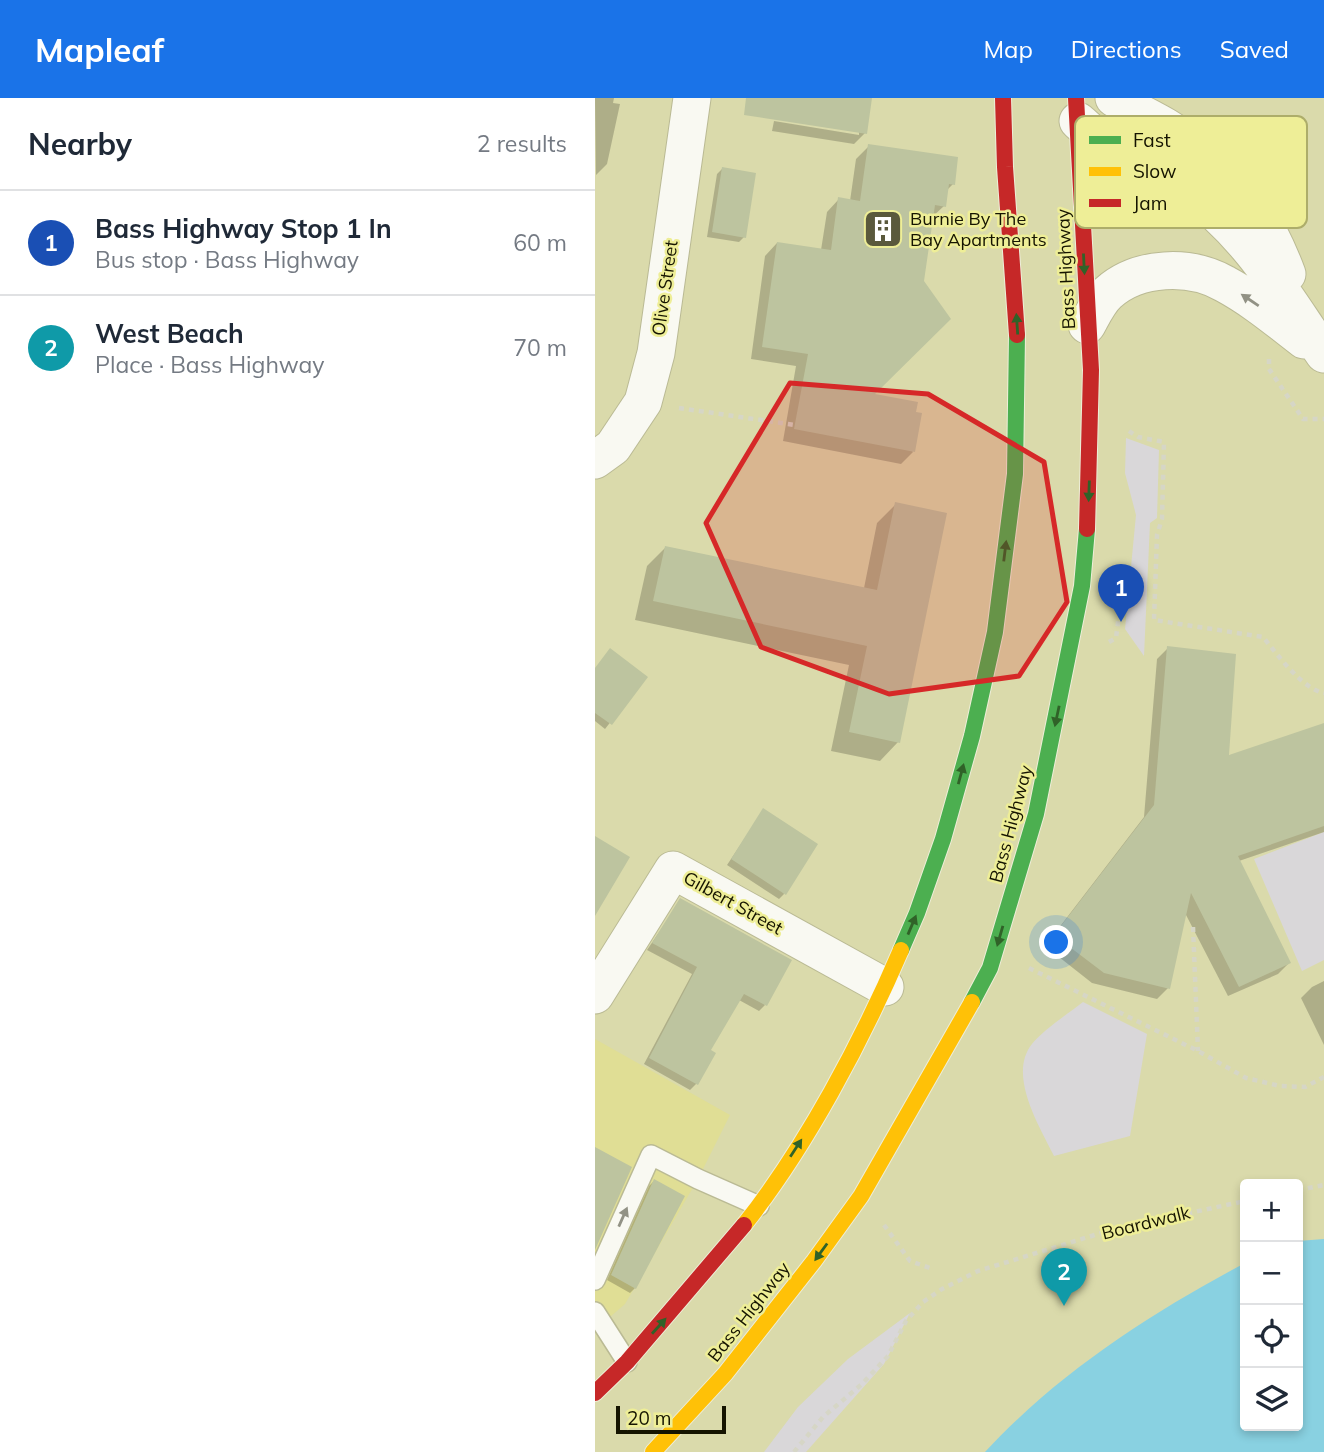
<!DOCTYPE html>
<html lang="en">
<head>
<meta charset="utf-8">
<style>
  body { margin:0; font-family:Mulish,sans-serif; background:#f2f2f3; color:#1f2937 }
  .controls { position:absolute; right:21px; bottom:21px; display:grid; overflow:hidden; border-radius:7px; box-shadow:0 4px 10px #0003 }
  .controls button { width:63px; height:63px; display:grid; place-items:center; padding:0; border:0; border-bottom:2px solid #e0e1e3; background:#fff; color:#1f2937; font:35px sans-serif }
  .scale { position:absolute; left:21px; bottom:18px; width:110px; box-sizing:border-box; padding-left:7px; border:4px solid #151400; border-top:0; font-size:19px; line-height:24px; white-space:nowrap; color:#151400; -webkit-text-stroke:5px #eeee97; paint-order:stroke }
  .you { position:absolute; left:462px; top:845px; width:24px; height:24px; margin:-18px; border:5px solid #fff; border-radius:50%; background:#1a73e8; box-shadow:0 0 0 10px #1a73e833 }
  .badge { display:grid; place-items:center; width:46px; height:46px; border-radius:50%; background:#1a73e8; color:#fff; font-size:23px; font-weight:700 }
  .pin { position:absolute; translate:-50% -58px; filter:drop-shadow(0 2px 4px #0008) }
  .pin::after { content:''; position:absolute; top:37px; width:24px; height:21px; background:inherit; clip-path:polygon(0 0,100% 0,50% 100%) }
  .list { margin:0; padding:0; list-style:none }
  h2 { display:flex; justify-content:space-between; align-items:center; height:91px; margin:0; padding:0 28px; font-size:30px }
  h2 small { font-size:23px; font-weight:400; color:#747a83 }
  .list li { display:grid; grid-template-columns:46px 1fr auto; gap:21px; align-items:center; box-sizing:border-box; height:105px; padding:0 28px; border-top:2px solid #e0e1e3 }
  .list b { display:block; font-size:26px; white-space:nowrap }
  .list p { margin:0; font-size:23px; white-space:nowrap; color:#747a83 }
  .list em { font-size:23px; font-style:normal; color:#747a83 }
  .icon { flex:none; width:38px; height:38px; fill:none; stroke:currentColor; stroke-width:2; stroke-linecap:round; stroke-linejoin:round }
  .map { position:relative; flex:none; width:729px; height:1354px; overflow:hidden }
  header { display:flex; align-items:center; gap:42px; box-sizing:border-box; height:98px; padding:0 35px; background:#1a73e8; color:#fff }
  header strong { font-size:33px }
  nav { display:flex; gap:38px; margin-inline-start:auto; font-size:24px }
  main { display:flex }
  aside { flex:1; background:#fff }
  .map>svg:first-child { display:block }
  .built { fill:#e0de95 }
  .green { fill:#d9d7d9 }
  .water { fill:#89d1e1 }
  .shadow { fill:#0003 }
  .building { fill:#bdc49f }
  .lines { fill:none; stroke-linecap:round; stroke-linejoin:round }
  .lane-casing { stroke:#baba94; stroke-width:22 }
  .street-casing { stroke:#baba94; stroke-width:39 }
  .fast-casing { stroke:#eeeed9; stroke-width:18 }
  .slow-casing { stroke:#eeeed9; stroke-width:18 }
  .jam-casing { stroke:#eeeed9; stroke-width:18 }
  .path { stroke:#d6d6c6; stroke-width:4.5; stroke-dasharray:5 5; stroke-linecap:butt }
  .lane { stroke:#f9f9f2; stroke-width:19 }
  .street { stroke:#f9f9f2; stroke-width:37 }
  .fast { stroke:#4caf50; stroke-width:16 }
  .slow { stroke:#ffc107; stroke-width:16 }
  .jam { stroke:#c62828; stroke-width:16 }
  .oneway { fill:#306228 }
  .oneway2 { fill:#929285 }
  .marked { fill:#d62828; fill-opacity:0.2; stroke:#d62828; stroke-width:5; stroke-linejoin:round }
  .labels { text-anchor:middle; stroke-width:5; stroke-linejoin:round; paint-order:stroke }
  .poi-label { font-size:18px; fill:#151400; stroke:#eeee97; text-anchor:start }
  .street-label { font-size:18px; fill:#151400; stroke:#eeee97 }
  .key { fill:#eeee97; stroke:#adad6a; stroke-width:2 }
  .key-label { font-size:19px; fill:#151400 }
</style>
</head>
<body>
<header>
<strong>Mapleaf</strong>
<nav><a>Map</a><a>Directions</a><a>Saved</a></nav>
</header>
<main>
<aside>
<h2>Nearby<small>2 results</small></h2>
<ul class="list">
<li><span class="badge" style="background:#1a4fb4">1</span><div><b>Bass Highway Stop 1 In</b><p>Bus stop · Bass Highway</p></div><em>60 m</em></li>
<li><span class="badge" style="background:#0f9aa8">2</span><div><b>West Beach</b><p>Place · Bass Highway</p></div><em>70 m</em></li>
</ul>
</aside>
<div class="map">
<svg width="729" height="1354" viewBox="0 0 729 1354">
  <rect width="100%" height="100%" fill="#dadaab"/>
  <path class="built" d="M 0,941 L 135,1017 L 103,1081 L 30,1206 L 0,1232 Z"/>
  <path class="green" d="M 531,340 L 564,352 L 562,420 L 555,425 L 549,558 L 530,531 L 541,417 L 530,375 Z
    M 729,734 L 729,862 L 707,873 L 659,761 Z
    M 488,904 L 552,936 L 535,1038 L 459,1058 C 445,1029 412,977 437,946 C 447,933 474,915 488,904 Z
    M 315,1215 L 289,1266 L 211,1354 L 169,1354 L 203,1309 L 253,1261 Z"/>
  <path class="water" d="M 729,1141 L 729,1354 L 390,1354 C 463,1275 556,1215 650,1165 L 650,1328 L 703,1328 L 703,1143 Z"/>
  <path class="shadow" d="M 0,0 L 19,0 L 18,5 L 25,6 L 12,66 L 1,77 Z
    M 183,0 L 275,0 L 270,35 L 259,46 L 177,33 L 179,23 L 264,37 L 264,33 Z
    M 274,48 L 358,86 L 351,93 L 349,108 L 336,120 L 276,297 L 318,354 L 306,366 L 188,343 L 201,268 L 156,261 L 170,158 L 182,145 L 226,152 L 232,114 L 244,101 L 255,103 L 261,61 Z
    M 127,71 L 149,139 L 144,144 L 112,139 L 122,76 Z
    M 301,406 L 303,644 L 285,663 L 236,653 L 254,567 L 40,522 L 52,468 L 71,449 L 269,490 L 282,425 Z
    M 573,550 L 632,659 L 729,627 L 729,734 L 644,763 L 694,865 L 683,876 L 633,898 L 590,815 L 573,890 L 562,901 L 497,885 L 450,848 L 549,719 L 562,561 Z
    M 0,571 L 51,579 L 10,631 L 0,623 Z
    M 168,713 L 189,796 L 184,801 L 132,767 Z
    M 86,802 L 170,907 L 164,913 L 144,902 L 114,953 L 119,955 L 101,986 L 95,992 L 49,966 L 97,876 L 52,852 Z
    M 729,883 L 729,947 L 706,900 L 717,889 Z
    M 59,1083 L 40,1190 L 35,1195 L 12,1182 L 54,1088 Z"/>
  <path class="building" d="M 151,0 L 277,0 L 272,36 L 149,17 Z
    M 273,46 L 363,59 L 360,87 L 354,86 L 351,109 L 340,107 L 329,183 L 356,221 L 280,296 L 323,304 L 321,314 L 327,315 L 320,354 L 199,331 L 213,256 L 167,249 L 182,144 L 236,152 L 243,99 L 265,103 Z
    M 127,69 L 161,75 L 151,140 L 117,134 Z
    M 300,404 L 352,415 L 305,645 L 254,634 L 272,548 L 58,503 L 70,448 L 282,492 Z
    M 572,548 L 641,556 L 634,657 L 729,625 L 729,728 L 643,758 L 696,865 L 644,889 L 596,795 L 575,891 L 509,875 L 459,837 L 559,707 Z
    M 15,550 L 53,579 L 17,627 L 0,615 L 0,570 Z
    M 168,710 L 223,746 L 191,797 L 136,761 Z
    M 0,738 L 35,759 L 0,818 Z
    M 85,800 L 197,862 L 172,908 L 149,896 L 116,952 L 121,955 L 103,987 L 54,960 L 102,869 L 57,845 Z
    M 0,1049 L 37,1069 L 0,1152 Z
    M 59,1081 L 90,1098 L 41,1191 L 16,1177 Z"/>
  <g class="lines">
    <g class="lane-casing">
      <path id="lane" d="M 0,1182 L 56,1057 L 103,1081 L 164,1108
        M 0,1214 L 32,1264"/>
    </g>
    <g class="street-casing">
      <path id="street" d="M 519,0 C 536,11 554,19 571,29 C 633,67 667,109 692,176
        M 483,23 C 498,36 512,50 529,59 C 550,71 572,77 592,91 C 656,139 685,192 729,256
        M 492,227 C 498,216 504,203 513,195 C 543,168 595,166 630,186 C 658,201 683,222 709,242
        M 0,362 L 18,349 L 48,304 L 61,255 L 97,0
        M 0,897 L 78,772 L 290,889"/>
    </g>
    <g class="fast-casing">
      <path id="fast" d="M 306,852 L 322,815 L 348,741 L 377,638 L 400,534 L 420,376 L 422,237
        M 377,904 L 395,870 L 441,716 L 487,488 L 492,431"/>
    </g>
    <g class="slow-casing">
      <path id="slow" d="M 149,1127 C 211,1049 267,943 306,852
        M 58,1354 L 130,1276 L 219,1163 L 266,1098 L 377,904"/>
    </g>
    <g class="jam-casing">
      <path id="jam" d="M 408,0 L 410,69 L 422,237
        M 481,0 L 496,272 L 492,431
        M 0,1295 L 32,1264 L 149,1127"/>
    </g>
    <path class="path" d="M 674,261 L 674,271 L 708,321 L 729,321
      M 84,310 L 200,327
      M 534,333 L 543,339 L 569,344 L 567,421 L 562,437 L 559,522 L 668,539 C 682,556 707,591 729,595
      M 514,544 L 521,540 L 525,508
      M 598,829 L 603,953
      M 434,870 L 603,953 L 651,980 L 685,988 L 710,989 L 729,979
      M 703,1092 L 729,1087
      M 289,1127 L 315,1163 L 335,1170
      M 199,1354 L 228,1319 L 267,1286 L 293,1258 L 311,1223 L 328,1204 L 347,1191 L 383,1173 L 516,1132 L 650,1103"/>
    <use href="#lane" class="lane"/>
    <use href="#street" class="street"/>
    <use href="#fast" class="fast"/>
    <use href="#slow" class="slow"/>
    <use href="#jam" class="jam"/>
  </g>
  <defs><path id="oneway-solid" d="M-6-.8H1V-3.2L6.5 0L1 3.2V.8H-6Z" transform="scale(1.75)"/></defs>
  <g class="oneway">
    <use href="#oneway-solid" transform="translate(489 166) rotate(87)"/>
    <use href="#oneway-solid" transform="translate(422 226) rotate(-94)"/>
    <use href="#oneway-solid" transform="translate(494 393) rotate(92)"/>
    <use href="#oneway-solid" transform="translate(410 453) rotate(-83)"/>
    <use href="#oneway-solid" transform="translate(462 618) rotate(102)"/>
    <use href="#oneway-solid" transform="translate(366 676) rotate(-75)"/>
    <use href="#oneway-solid" transform="translate(317 827) rotate(-67)"/>
    <use href="#oneway-solid" transform="translate(405 838) rotate(106)"/>
    <use href="#oneway-solid" transform="translate(201 1050) rotate(-57)"/>
    <use href="#oneway-solid" transform="translate(226 1154) rotate(126)"/>
    <use href="#oneway-solid" transform="translate(64 1228) rotate(-48)"/>
  </g>
  <g class="oneway2">
    <use href="#oneway-solid" transform="translate(655 202) rotate(-146)"/>
    <use href="#oneway-solid" transform="translate(28 1119) rotate(-66)"/>
  </g>
  <path class="marked" d="M 195,285 L 333,296 L 449,364 L 472,504 L 424,578 L 294,596 L 166,549 L 111,425 Z"/>
  <defs>
    <g id="building-square" transform="scale(2.0125)"><rect x="-9" y="-9" width="18" height="18" rx="4" fill="#5a593c" stroke="#eeee97"/><path d="M-4-6H4V6H1V3H-1V6H-4ZM-2.5-4.3h1.7v1.8h-1.7ZM.8-4.3h1.7v1.8H.8ZM-2.5-1h1.7V.8h-1.7ZM.8-1h1.7V.8H.8Z" fill="#fff"/></g>
  </defs>
  <g fill-rule="evenodd">
    <use href="#building-square" x="288" y="131"/>
  </g>
  <g class="labels">
    <g class="poi-label">
      <text x="315" y="127">Burnie By The<tspan x="315" dy="21">Bay Apartments</tspan></text>
    </g>
    <g class="street-label">
      <text transform="translate(471 171) rotate(-93)" y="6">Bass Highway</text>
      <text transform="translate(70 190) rotate(-82)" y="6">Olive Street</text>
      <text transform="translate(416 726) rotate(-75)" y="6">Bass Highway</text>
      <text transform="translate(138 805) rotate(29)" y="6">Gilbert Street</text>
      <text transform="translate(551 1125) rotate(-14)" y="6">Boardwalk</text>
      <text transform="translate(154 1214) rotate(-52)" y="6">Bass Highway</text>
    </g>
  </g>
  <rect x="480" y="18" width="232" height="112" rx="10" class="key"/>
  <rect x="494" y="38" width="32" height="8" fill="#4caf50"/>
  <rect x="494" y="69" width="32" height="9" fill="#ffc107"/>
  <rect x="494" y="101" width="32" height="8" fill="#c62828"/>
  <g class="key-label">
    <text x="538" y="49">Fast</text>
    <text x="538" y="80">Slow</text>
    <text x="538" y="112">Jam</text>
  </g>
</svg>
<div class="controls">
<button>+</button>
<button>−</button>
<button><svg class="icon" aria-label="locate" viewBox="0 0 24 24"><circle cx="12" cy="12" r="6"/><path d="M12 2v4M12 18v4M2 12h4M18 12h4"/></svg></button>
<button><svg class="icon" aria-label="layers" viewBox="0 0 24 24"><path d="M12 4l9 5-9 5-9-5zM3 14l9 5 9-5"/></svg></button>
</div>
<div class="scale">20 m</div>
<div class="you"></div>
<div class="pin badge" style="left:526px;top:524px;background:#1a4fb4">1</div>
<div class="pin badge" style="left:469px;top:1208px;background:#0f9aa8">2</div>
</div>
</main>
</body>
</html>
